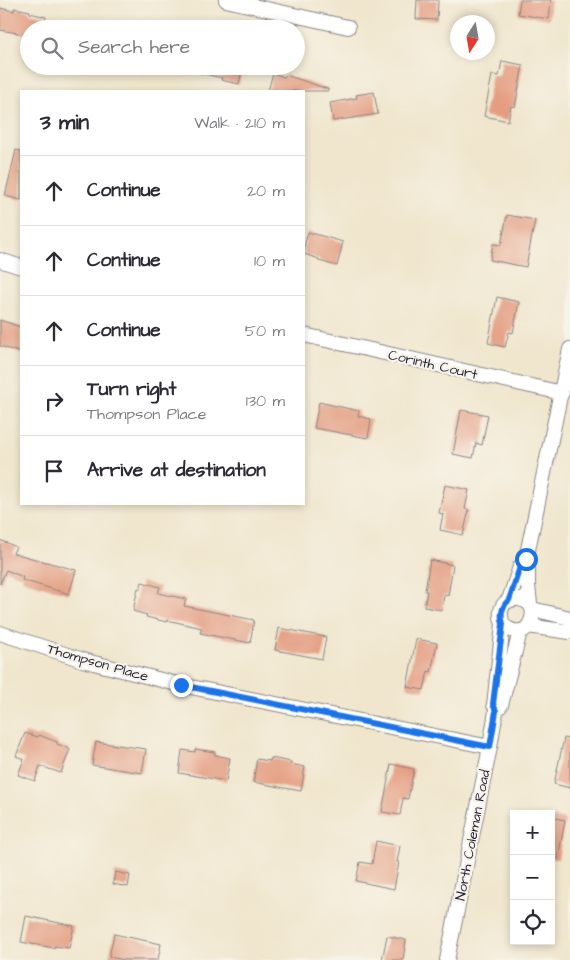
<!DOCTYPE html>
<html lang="en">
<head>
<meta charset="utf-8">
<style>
  body { margin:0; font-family:"Architects Daughter",sans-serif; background:#f2f2f3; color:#2b2b33 }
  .controls { position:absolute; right:15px; bottom:15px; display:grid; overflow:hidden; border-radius:0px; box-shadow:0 2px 8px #0003 }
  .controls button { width:45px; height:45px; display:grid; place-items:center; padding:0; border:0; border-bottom:1px solid #e1e1e2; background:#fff; color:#2b2b33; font:25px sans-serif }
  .compass { position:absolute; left:450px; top:15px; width:45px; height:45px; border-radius:50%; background:#fff; box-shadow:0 2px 8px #0003; rotate:191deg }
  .stop { position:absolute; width:15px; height:15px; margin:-11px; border:4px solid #1a73e8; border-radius:50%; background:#fff }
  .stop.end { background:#1a73e8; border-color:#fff; box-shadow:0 1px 5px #0008 }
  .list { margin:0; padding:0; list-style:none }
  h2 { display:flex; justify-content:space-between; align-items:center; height:65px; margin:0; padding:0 20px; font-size:21px }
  h2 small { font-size:16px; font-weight:400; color:#7c7c81 }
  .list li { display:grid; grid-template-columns:32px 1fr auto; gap:15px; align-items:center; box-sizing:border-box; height:70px; padding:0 20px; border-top:1px solid #e1e1e2 }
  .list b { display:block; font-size:19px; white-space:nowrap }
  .list p { margin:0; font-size:16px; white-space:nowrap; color:#7c7c81 }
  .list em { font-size:16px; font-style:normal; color:#7c7c81 }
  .icon { flex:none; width:28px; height:28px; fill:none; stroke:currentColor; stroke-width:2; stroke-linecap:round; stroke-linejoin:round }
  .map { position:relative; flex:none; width:570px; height:960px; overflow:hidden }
  .search { position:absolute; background:#fff; box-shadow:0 2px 8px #0003; left:20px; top:20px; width:285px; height:55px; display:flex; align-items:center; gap:12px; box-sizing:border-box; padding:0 18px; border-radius:28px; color:#7c7c81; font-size:19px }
  .panel { position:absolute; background:#fff; box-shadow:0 2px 8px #0003; left:20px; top:90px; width:285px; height:415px; border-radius:0px }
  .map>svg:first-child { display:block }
  .building { fill:#e49d81 }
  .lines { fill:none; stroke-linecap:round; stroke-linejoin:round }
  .street-casing { stroke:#898484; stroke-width:16 }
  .street { stroke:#fff; stroke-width:14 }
  .route { stroke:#1a73e8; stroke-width:6 }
  .labels { text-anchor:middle; stroke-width:4.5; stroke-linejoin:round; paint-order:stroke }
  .street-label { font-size:14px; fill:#22223b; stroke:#f7f3e8 }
</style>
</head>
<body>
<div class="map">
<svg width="570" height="960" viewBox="0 0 570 960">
  <rect width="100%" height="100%" fill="#f7f3e8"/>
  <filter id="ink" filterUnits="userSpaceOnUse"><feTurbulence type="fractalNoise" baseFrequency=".02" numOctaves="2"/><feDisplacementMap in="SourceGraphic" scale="10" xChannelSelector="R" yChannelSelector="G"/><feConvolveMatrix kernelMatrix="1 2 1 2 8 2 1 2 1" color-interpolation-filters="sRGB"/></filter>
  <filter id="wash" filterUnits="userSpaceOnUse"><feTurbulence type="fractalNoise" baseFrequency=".0096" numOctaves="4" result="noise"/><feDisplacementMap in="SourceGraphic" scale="20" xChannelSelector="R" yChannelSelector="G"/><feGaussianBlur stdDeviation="1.12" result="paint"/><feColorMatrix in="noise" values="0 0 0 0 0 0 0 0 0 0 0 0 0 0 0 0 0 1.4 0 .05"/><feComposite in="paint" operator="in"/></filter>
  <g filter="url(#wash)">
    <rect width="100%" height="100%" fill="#f0e6cd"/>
    <g id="blocks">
      <path class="building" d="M 417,0 L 438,0 L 437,20 L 416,19 Z
        M 520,0 L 551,0 L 549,19 L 518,14 Z
        M 0,8 L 14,11 L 14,8 L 30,11 L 30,13 L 46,17 L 43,29 L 29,29 L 29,35 L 0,30 Z
        M 502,61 L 523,65 L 515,107 L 511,106 L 508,121 L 484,116 L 492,75 L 499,76 Z
        M 197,66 L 243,66 L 239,84 L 221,80 L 222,78 L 196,72 Z
        M 273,73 L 284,77 L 286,75 L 328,89 L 328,91 L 268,91 Z
        M 374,92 L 378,114 L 333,121 L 330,103 L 357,98 L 356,95 Z
        M 16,150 L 21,151 L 21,200 L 5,196 Z
        M 507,215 L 535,220 L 526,267 L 490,260 L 493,244 L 501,245 Z
        M 308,232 L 343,242 L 337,266 L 319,261 L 319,259 L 304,254 L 304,247 Z
        M 497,297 L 519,302 L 513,333 L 509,332 L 505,347 L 488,343 Z
        M 0,320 L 21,327 L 21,353 L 0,346 Z
        M 319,402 L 359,411 L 358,416 L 371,419 L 368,438 L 314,428 Z
        M 461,410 L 488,415 L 482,445 L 476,443 L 473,458 L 453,454 Z
        M 445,485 L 469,490 L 465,509 L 469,510 L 463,535 L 440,530 L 443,514 L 439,513 Z
        M 0,540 L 16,547 L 13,553 L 76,570 L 69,594 L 22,580 L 23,577 L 6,570 L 0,584 Z
        M 430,560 L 453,565 L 448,596 L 444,595 L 442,610 L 424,607 L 427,591 L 425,591 Z
        M 142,582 L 160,587 L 158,593 L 186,599 L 184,606 L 254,620 L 250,643 L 200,633 L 202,628 L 167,620 L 167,622 L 146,617 L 147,615 L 133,611 L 138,588 L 140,589 Z
        M 279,628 L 326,637 L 322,659 L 275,650 Z
        M 416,639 L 437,643 L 431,672 L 428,671 L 424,690 L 407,687 Z
        M 25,733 L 38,737 L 39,735 L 57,742 L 57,744 L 70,749 L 61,773 L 40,766 L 35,781 L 18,775 L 24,759 L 16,756 Z
        M 564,738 L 570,739 L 570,788 L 554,784 Z
        M 96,742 L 146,749 L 142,773 L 92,765 Z
        M 195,749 L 215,752 L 215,755 L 230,758 L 226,781 L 179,773 L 182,750 L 195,752 Z
        M 271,758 L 291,762 L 290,764 L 305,767 L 301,791 L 253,782 L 257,759 L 270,761 Z
        M 391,764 L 414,769 L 408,799 L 403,798 L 400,815 L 382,812 Z
        M 551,817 L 565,820 L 558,859 L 551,859 Z
        M 376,841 L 400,846 L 397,862 L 399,862 L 394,889 L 356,881 L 360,862 L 372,864 Z
        M 115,872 L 130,875 L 128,887 L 113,884 Z
        M 26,916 L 74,926 L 69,948 L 55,946 L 54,948 L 21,942 Z
        M 114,934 L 161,944 L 158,960 L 124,960 L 109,957 Z
        M 387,936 L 406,940 L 403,960 L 382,960 Z"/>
    </g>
  </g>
  <g filter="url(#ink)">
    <use href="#blocks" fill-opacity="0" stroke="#898484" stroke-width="1"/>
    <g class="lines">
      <g class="street-casing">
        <path id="street" d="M 226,0 L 348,27
          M 0,260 L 21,267
          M 304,335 L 562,393
          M 526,559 L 528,568 L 528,586 L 530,604
          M 509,600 L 520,567 L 526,559 L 570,349
          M 532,609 L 570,618
          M 528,626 L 570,632
          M 0,633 L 86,661 L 181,685 L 490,747
          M 494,705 L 503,624 C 489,588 548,593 529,625 C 523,635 510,632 503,624
          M 447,960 L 490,747 L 496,711 L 501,705 L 520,632"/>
      </g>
      <use href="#street" class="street"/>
    </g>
  </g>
  <g class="lines" filter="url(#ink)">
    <path class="route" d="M 181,685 L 490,747 L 496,711 L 493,704 L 503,624 C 500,615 502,606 509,600 L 520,567 L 526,559"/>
  </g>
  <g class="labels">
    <g class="street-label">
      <text transform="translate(433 364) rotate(13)" y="5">Corinth Court</text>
      <text transform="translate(98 662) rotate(16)" y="5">Thompson Place</text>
      <text transform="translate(472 835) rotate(-79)" y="5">North Coleman Road</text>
    </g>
  </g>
</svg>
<div class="controls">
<button>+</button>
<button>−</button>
<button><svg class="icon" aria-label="locate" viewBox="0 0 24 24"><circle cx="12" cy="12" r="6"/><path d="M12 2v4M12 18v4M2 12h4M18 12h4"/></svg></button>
</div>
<svg class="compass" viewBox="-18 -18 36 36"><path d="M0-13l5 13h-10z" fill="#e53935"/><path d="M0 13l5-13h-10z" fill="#7c7c81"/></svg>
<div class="stop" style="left:526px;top:559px"></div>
<div class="stop end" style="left:181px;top:685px"></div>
<div class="search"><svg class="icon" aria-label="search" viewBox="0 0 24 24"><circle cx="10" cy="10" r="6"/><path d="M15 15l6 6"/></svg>Search here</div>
<section class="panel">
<h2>3 min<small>Walk · 210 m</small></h2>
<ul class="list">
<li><svg class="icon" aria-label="ahead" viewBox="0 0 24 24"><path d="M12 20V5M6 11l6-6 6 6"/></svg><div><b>Continue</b></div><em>20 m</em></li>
<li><svg class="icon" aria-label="ahead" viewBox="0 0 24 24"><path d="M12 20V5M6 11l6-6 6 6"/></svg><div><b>Continue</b></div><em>10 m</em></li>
<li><svg class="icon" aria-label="ahead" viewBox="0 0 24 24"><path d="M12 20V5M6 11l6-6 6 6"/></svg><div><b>Continue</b></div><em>50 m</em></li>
<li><svg class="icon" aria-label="right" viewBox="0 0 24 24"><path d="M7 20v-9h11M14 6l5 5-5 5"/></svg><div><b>Turn right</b><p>Thompson Place</p></div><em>130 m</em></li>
<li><svg class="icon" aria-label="arrive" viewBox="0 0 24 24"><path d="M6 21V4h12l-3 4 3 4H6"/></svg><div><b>Arrive at destination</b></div></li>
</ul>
</section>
</div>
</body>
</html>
